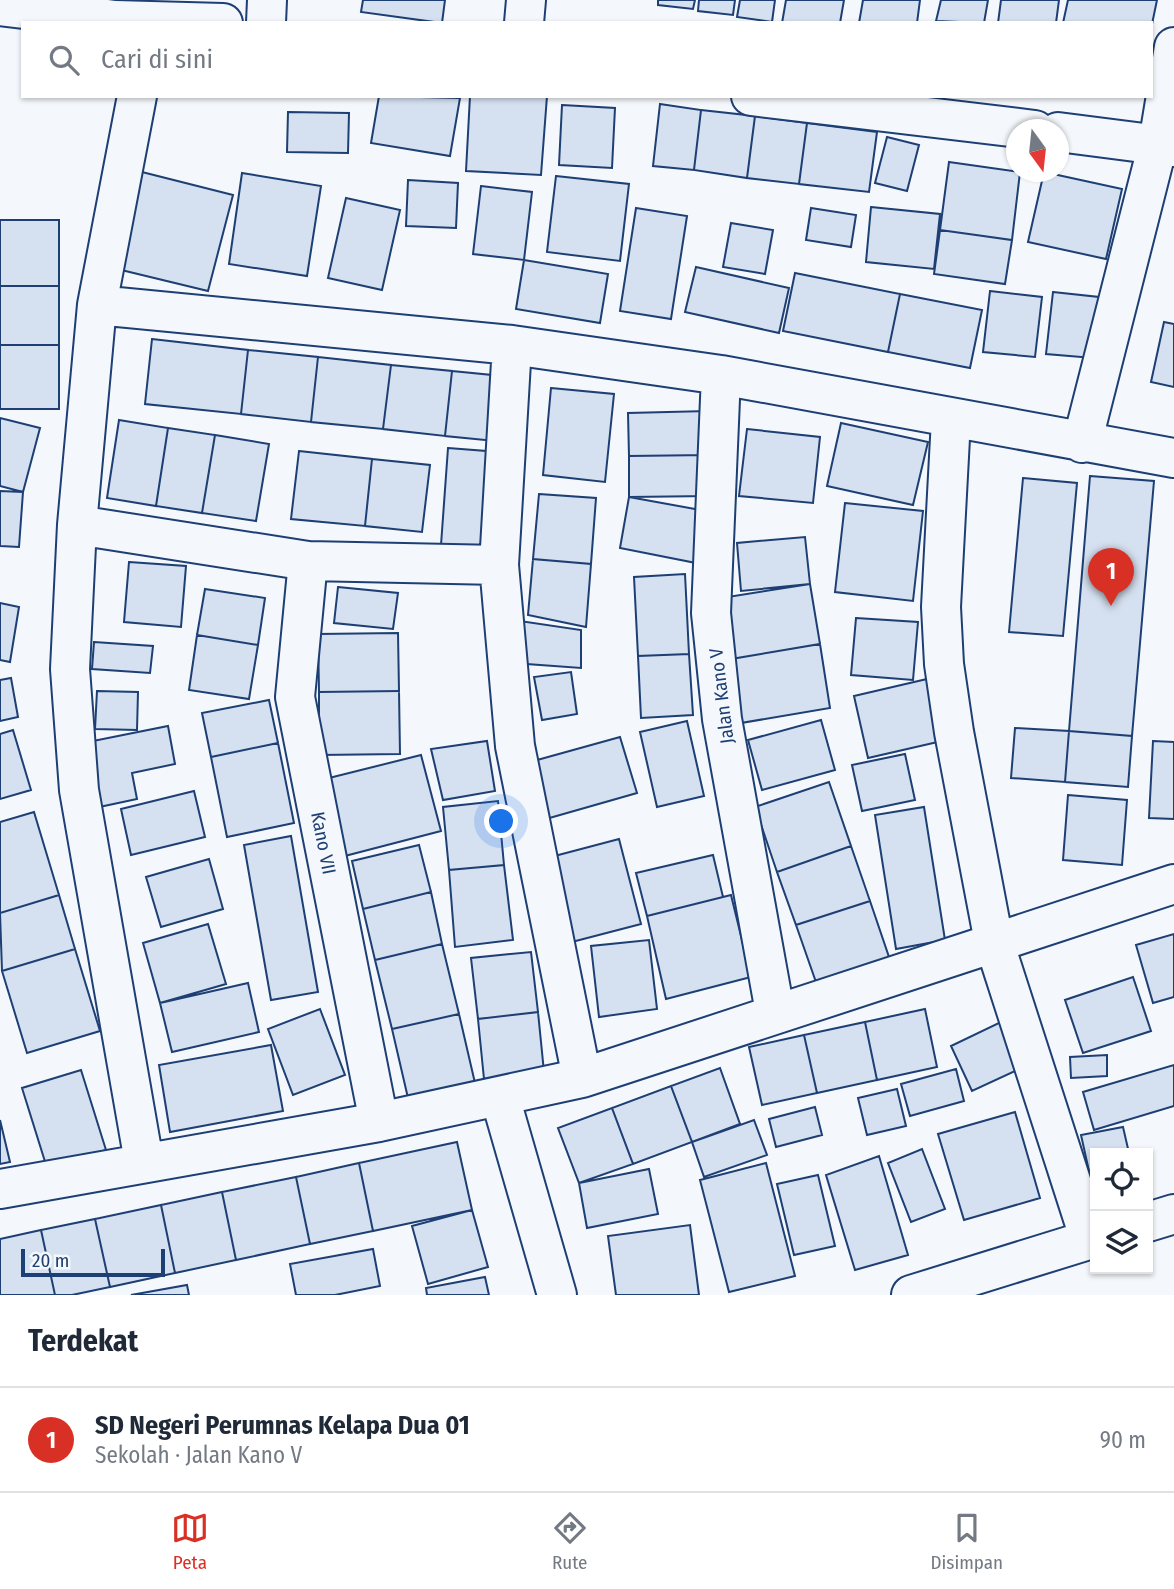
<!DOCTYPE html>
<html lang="id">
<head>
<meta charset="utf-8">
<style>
  body { margin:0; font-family:"Fira Sans Condensed",sans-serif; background:#f2f2f3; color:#1f2937 }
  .controls { position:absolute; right:21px; bottom:21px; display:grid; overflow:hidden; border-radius:0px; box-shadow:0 2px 5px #0004 }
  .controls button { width:63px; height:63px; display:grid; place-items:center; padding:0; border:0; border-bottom:2px solid #e0e1e3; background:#fff; color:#1f2937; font:35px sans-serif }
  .compass { position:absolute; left:1006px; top:119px; width:63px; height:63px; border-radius:50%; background:#fff; box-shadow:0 2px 5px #0004; rotate:165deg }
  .scale { position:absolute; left:21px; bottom:18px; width:144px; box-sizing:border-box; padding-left:7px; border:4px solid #1d3f73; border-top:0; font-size:19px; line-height:24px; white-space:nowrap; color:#1d3f73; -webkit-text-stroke:5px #f4f7fb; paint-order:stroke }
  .you { position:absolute; left:502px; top:822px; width:24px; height:24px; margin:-18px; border:5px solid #fff; border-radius:50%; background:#1a73e8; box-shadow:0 0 0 10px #1a73e833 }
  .badge { display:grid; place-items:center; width:46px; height:46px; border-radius:50%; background:#d93025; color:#fff; font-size:23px; font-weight:700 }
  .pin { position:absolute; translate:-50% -58px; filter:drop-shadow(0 2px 4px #0008) }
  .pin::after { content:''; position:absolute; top:37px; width:24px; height:21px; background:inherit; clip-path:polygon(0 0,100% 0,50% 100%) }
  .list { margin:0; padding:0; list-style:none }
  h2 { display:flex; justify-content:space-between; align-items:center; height:91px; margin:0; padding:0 28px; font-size:30px }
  h2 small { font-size:23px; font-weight:400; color:#747a83 }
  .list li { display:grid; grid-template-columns:46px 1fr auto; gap:21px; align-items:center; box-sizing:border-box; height:105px; padding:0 28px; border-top:2px solid #e0e1e3 }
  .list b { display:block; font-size:26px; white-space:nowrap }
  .list p { margin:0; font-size:23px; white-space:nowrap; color:#747a83 }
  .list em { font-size:23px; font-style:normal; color:#747a83 }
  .icon { flex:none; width:38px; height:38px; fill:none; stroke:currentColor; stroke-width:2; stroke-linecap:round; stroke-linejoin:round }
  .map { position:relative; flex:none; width:1174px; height:1295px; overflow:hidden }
  .search { position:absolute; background:#fff; box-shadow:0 2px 5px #0004; left:21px; right:21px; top:21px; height:77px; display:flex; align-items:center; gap:18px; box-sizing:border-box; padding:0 24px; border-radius:0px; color:#747a83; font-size:26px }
  .sheet { height:196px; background:#fff }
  nav { display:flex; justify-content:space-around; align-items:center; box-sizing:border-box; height:98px; border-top:2px solid #e0e1e3; background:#fff; font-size:19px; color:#747a83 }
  nav a { display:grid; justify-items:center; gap:4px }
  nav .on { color:#d93025 }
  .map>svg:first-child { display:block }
  .building { fill:#d5e0f0; stroke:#1d3f73; stroke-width:2 }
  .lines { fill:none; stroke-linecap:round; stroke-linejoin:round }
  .minor-casing { stroke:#1d3f73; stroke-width:42 }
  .minor { stroke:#f4f7fb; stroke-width:38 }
  .labels { text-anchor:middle; stroke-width:5; stroke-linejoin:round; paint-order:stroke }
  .street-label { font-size:19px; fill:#1d3f73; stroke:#f4f7fb }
</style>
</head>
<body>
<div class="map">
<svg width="1174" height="1295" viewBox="0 0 1174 1295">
  <rect width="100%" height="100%" fill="#f4f7fb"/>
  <path class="building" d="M 363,0 L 445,0 L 442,23 L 361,12 Z
    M 658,0 L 695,0 L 693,9 L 658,5 Z
    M 699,0 L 735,0 L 733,15 L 698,11 Z
    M 740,0 L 775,0 L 772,22 L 737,17 Z
    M 786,0 L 844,0 L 840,23 L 782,23 Z
    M 863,0 L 920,0 L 917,23 L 859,23 Z
    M 941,0 L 988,0 L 984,23 L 936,21 Z
    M 1001,0 L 1059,0 L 1056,23 L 998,23 Z
    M 1068,0 L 1157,0 L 1151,29 L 1151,23 L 1063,23 Z
    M 379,96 L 460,98 L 450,156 L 371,143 Z
    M 470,96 L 547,96 L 541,175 L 466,171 Z
    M 660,104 L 701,110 L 694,170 L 653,166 Z
    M 562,105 L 615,108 L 612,168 L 559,165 Z
    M 701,110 L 755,116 L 747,178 L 694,170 Z
    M 288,112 L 349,113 L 348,153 L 287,152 Z
    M 755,116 L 807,123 L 799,184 L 747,178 Z
    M 807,123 L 877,132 L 869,192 L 799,184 Z
    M 887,137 L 919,145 L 907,191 L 875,183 Z
    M 949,162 L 1020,172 L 1012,240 L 940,230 Z
    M 138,171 L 233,195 L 208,291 L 113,268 Z
    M 1044,172 L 1122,189 L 1106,259 L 1028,242 Z
    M 242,173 L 321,186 L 307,276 L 229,264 Z
    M 556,176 L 629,184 L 620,261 L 547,252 Z
    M 408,180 L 458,183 L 456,228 L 406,226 Z
    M 481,186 L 532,192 L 524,260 L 473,254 Z
    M 346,198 L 400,210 L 382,290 L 328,278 Z
    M 871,207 L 940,214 L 934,269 L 866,262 Z
    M 636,208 L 687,216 L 671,319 L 620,311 Z
    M 811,208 L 856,215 L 851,247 L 806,240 Z
    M 0,220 L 59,220 L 59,286 L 0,286 Z
    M 731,223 L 773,230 L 765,274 L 723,267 Z
    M 940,230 L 1012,240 L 1005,284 L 934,274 Z
    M 524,260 L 608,274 L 600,323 L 516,309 Z
    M 696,267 L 789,288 L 779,333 L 685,312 Z
    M 795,273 L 900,294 L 888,352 L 783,331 Z
    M 0,286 L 59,286 L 59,345 L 0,345 Z
    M 990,291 L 1042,297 L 1035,357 L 983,352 Z
    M 1053,292 L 1099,297 L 1093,358 L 1046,354 Z
    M 900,294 L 982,310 L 970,368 L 888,352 Z
    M 1164,322 L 1174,324 L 1174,387 L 1151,382 Z
    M 152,339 L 248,350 L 241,414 L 145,404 Z
    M 0,345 L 59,345 L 59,409 L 0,409 Z
    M 248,350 L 318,357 L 311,422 L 241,414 Z
    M 318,357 L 391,365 L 383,429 L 311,422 Z
    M 391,365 L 452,371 L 445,436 L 383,429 Z
    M 452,371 L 502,376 L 495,441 L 445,436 Z
    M 551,388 L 614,394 L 605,482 L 543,475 Z
    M 708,411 L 708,455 L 629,456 L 628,413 Z
    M 0,418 L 40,428 L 23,492 L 0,486 Z
    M 119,420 L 168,428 L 156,506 L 107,498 Z
    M 841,423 L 928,442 L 913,505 L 827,486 Z
    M 168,428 L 215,435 L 202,513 L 156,506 Z
    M 747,429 L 820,437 L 813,503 L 739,496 Z
    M 215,435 L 269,444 L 256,521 L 202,513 Z
    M 448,448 L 499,452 L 490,549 L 441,545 Z
    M 299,451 L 372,459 L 365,526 L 291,519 Z
    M 708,455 L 709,496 L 629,497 L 629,456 Z
    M 372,459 L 430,465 L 422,532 L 365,526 Z
    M 1090,476 L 1154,481 L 1132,736 L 1069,731 Z
    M 1023,478 L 1077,483 L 1063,636 L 1009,632 Z
    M 0,491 L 23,492 L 19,547 L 0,546 Z
    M 539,494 L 596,498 L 591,564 L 533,559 Z
    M 629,497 L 706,511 L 696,563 L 620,548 Z
    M 845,503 L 923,511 L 913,601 L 835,592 Z
    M 805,537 L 810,584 L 741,591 L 737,543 Z
    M 533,559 L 591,564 L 586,627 L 528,615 Z
    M 129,562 L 186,566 L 181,627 L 124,622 Z
    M 685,574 L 689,654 L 638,656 L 634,577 Z
    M 810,584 L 820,644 L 725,660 L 715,599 Z
    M 338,587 L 398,593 L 393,629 L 334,623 Z
    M 205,589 L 265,598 L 258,645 L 197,635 Z
    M 0,603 L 19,607 L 10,662 L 0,660 Z
    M 856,618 L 918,622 L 913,680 L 851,675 Z
    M 507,619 L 581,630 L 581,668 L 513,663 Z
    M 398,633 L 399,691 L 319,692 L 318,634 Z
    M 197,635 L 258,645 L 249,699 L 189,690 Z
    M 94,642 L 153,646 L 150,673 L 92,669 Z
    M 820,644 L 830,708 L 735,724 L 725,660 Z
    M 689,654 L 693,715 L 641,718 L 638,656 Z
    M 571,672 L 577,714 L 542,720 L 534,677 Z
    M 11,678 L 18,717 L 0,721 L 0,680 Z
    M 927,679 L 942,741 L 868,758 L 854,696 Z
    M 97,691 L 138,692 L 137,730 L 95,729 Z
    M 399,691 L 400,754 L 319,755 L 319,692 Z
    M 269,700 L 278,743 L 211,757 L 202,713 Z
    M 821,720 L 835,770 L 762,790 L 748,740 Z
    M 687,721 L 704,796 L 657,807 L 640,732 Z
    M 168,726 L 175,764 L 132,773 L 137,799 L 90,809 L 78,744 Z
    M 1015,728 L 1069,731 L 1065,782 L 1011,778 Z
    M 13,730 L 31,790 L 0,799 L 0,734 Z
    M 1069,731 L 1132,736 L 1128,787 L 1065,782 Z
    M 620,737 L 637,793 L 546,819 L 530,762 Z
    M 487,741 L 495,791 L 443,800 L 431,749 Z
    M 1153,741 L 1174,742 L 1174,819 L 1149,818 Z
    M 278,743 L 294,823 L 227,837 L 211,757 Z
    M 905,754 L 915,800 L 862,811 L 852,765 Z
    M 421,755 L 441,831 L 341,857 L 321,780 Z
    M 829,782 L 851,846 L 777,872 L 755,807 Z
    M 194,791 L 205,837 L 131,855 L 121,809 Z
    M 1068,795 L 1127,800 L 1122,865 L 1063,860 Z
    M 498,801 L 504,865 L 449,870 L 443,807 Z
    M 924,807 L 945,940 L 896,949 L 875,815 Z
    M 34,812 L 59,895 L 0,913 L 0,822 Z
    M 291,836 L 318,992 L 271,1000 L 244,845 Z
    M 619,839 L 641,924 L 568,943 L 547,858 Z
    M 419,845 L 431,892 L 363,909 L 352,861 Z
    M 851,846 L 870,901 L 796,925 L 777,872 Z
    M 713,855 L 723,897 L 647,916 L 636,873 Z
    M 209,859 L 223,909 L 161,927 L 146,877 Z
    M 504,865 L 513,940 L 455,947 L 449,870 Z
    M 431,892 L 442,944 L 375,960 L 363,909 Z
    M 59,895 L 75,949 L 2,971 L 0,913 Z
    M 731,895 L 751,977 L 666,999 L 647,916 Z
    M 870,901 L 890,960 L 817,985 L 796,925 Z
    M 208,924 L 226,984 L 160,1003 L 143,943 Z
    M 1174,934 L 1174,997 L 1153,1003 L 1136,945 Z
    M 649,940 L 657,1009 L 599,1017 L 591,946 Z
    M 442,944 L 459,1014 L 392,1029 L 375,960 Z
    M 75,949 L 100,1031 L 27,1053 L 2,971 Z
    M 531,952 L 538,1012 L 478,1019 L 471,958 Z
    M 1133,977 L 1151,1031 L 1083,1053 L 1065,1000 Z
    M 248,983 L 259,1032 L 172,1052 L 160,1003 Z
    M 320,1009 L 345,1075 L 293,1095 L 268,1029 Z
    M 925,1009 L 937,1067 L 877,1080 L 865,1022 Z
    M 538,1012 L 544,1072 L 484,1079 L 478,1019 Z
    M 459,1014 L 475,1083 L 408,1098 L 392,1029 Z
    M 1005,1020 L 1026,1066 L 972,1091 L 951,1046 Z
    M 865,1022 L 877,1080 L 817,1093 L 804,1035 Z
    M 804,1035 L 817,1093 L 762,1105 L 749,1047 Z
    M 271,1045 L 283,1111 L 170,1132 L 159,1065 Z
    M 1107,1055 L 1107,1076 L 1071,1078 L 1070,1057 Z
    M 1174,1065 L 1174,1106 L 1094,1130 L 1083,1092 Z
    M 720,1068 L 740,1124 L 692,1142 L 671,1086 Z
    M 956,1069 L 964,1101 L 910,1116 L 901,1084 Z
    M 81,1070 L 106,1150 L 47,1168 L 22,1088 Z
    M 671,1086 L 692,1142 L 633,1164 L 612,1108 Z
    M 897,1089 L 906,1126 L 867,1135 L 858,1098 Z
    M 815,1107 L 822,1135 L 776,1147 L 769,1119 Z
    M 612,1108 L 633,1164 L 579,1183 L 558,1128 Z
    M 1015,1112 L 1040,1198 L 964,1220 L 938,1134 Z
    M 0,1120 L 10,1162 L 0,1164 Z
    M 754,1120 L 767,1155 L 704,1177 L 692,1142 Z
    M 1123,1127 L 1129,1153 L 1095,1153 L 1095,1198 L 1081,1135 Z
    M 457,1142 L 472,1210 L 373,1231 L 359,1163 Z
    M 922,1149 L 945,1209 L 911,1222 L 888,1163 Z
    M 879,1156 L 908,1255 L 855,1270 L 826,1175 Z
    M 359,1163 L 373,1231 L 310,1244 L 296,1177 Z
    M 766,1163 L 795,1276 L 729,1292 L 700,1180 Z
    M 649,1169 L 658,1214 L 587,1228 L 579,1183 Z
    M 818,1175 L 835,1246 L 794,1255 L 777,1184 Z
    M 296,1177 L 310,1244 L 236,1260 L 222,1192 Z
    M 222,1192 L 236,1260 L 175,1273 L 161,1205 Z
    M 161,1205 L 175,1273 L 110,1287 L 95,1219 Z
    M 472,1210 L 488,1267 L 428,1284 L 412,1226 Z
    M 95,1219 L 110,1287 L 72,1295 L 55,1295 L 41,1230 Z
    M 690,1225 L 699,1295 L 616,1295 L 608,1236 Z
    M 41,1230 L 55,1295 L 0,1295 L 0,1239 Z
    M 373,1249 L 380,1286 L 335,1295 L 296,1295 L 290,1264 Z
    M 485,1277 L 489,1295 L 427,1295 L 426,1288 Z
    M 187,1285 L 189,1295 L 131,1295 Z"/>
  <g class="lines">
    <g class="minor-casing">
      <path id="minor" d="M 0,6 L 115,20 L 223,23
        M 266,23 L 267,0
        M 524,23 L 526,0
        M 137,96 L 97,305 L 77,525 L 70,669 L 79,790 L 144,1162
        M 751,96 L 1035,130
        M 1058,132 L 1174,147
        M 97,305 L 512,345 L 721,375 L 1174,458
        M 512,345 L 499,565 L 515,746 L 582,1078
        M 721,375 L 711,613 L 722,719 L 775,1012
        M 951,419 L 941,607 L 944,664 L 954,732 L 994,942 L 1090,1240
        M 1082,443 L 1158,144 L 1174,47
        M 77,525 L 308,561 L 499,565
        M 308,561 L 295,697 L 379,1122
        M 500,1097 L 557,1295
        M 0,1189 L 379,1122 L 582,1078 L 1174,884
        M 1148,1222 L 1174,1214
        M 911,1295 L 1095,1238"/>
    </g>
    <use href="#minor" class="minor"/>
  </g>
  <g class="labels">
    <g class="street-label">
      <text transform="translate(721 696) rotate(-97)" y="7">Jalan Kano V</text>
      <text transform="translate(324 843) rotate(79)" y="7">Kano VII</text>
    </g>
  </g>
</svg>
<div class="controls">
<button><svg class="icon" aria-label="locate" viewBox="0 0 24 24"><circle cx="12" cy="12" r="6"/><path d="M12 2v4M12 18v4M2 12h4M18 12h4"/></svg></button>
<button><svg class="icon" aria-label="layers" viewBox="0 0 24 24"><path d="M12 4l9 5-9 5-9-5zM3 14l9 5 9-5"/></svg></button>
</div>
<svg class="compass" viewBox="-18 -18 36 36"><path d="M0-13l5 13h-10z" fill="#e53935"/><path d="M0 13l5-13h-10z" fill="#747a83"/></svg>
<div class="scale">20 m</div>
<div class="you"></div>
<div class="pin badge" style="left:1111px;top:606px">1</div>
<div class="search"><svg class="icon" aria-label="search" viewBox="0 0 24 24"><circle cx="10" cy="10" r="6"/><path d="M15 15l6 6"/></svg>Cari di sini</div>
</div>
<section class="sheet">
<h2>Terdekat<small></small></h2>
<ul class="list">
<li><span class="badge">1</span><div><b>SD Negeri Perumnas Kelapa Dua 01</b><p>Sekolah · Jalan Kano V</p></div><em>90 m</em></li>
</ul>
</section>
<nav>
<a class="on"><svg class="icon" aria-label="map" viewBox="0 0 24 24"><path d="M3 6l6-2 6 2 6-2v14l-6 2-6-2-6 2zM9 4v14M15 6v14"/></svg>Peta</a>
<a><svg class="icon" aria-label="directions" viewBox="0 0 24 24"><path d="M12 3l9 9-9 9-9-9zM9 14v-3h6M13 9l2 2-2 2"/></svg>Rute</a>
<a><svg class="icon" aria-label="saved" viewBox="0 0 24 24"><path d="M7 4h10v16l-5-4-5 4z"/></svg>Disimpan</a>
</nav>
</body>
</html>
